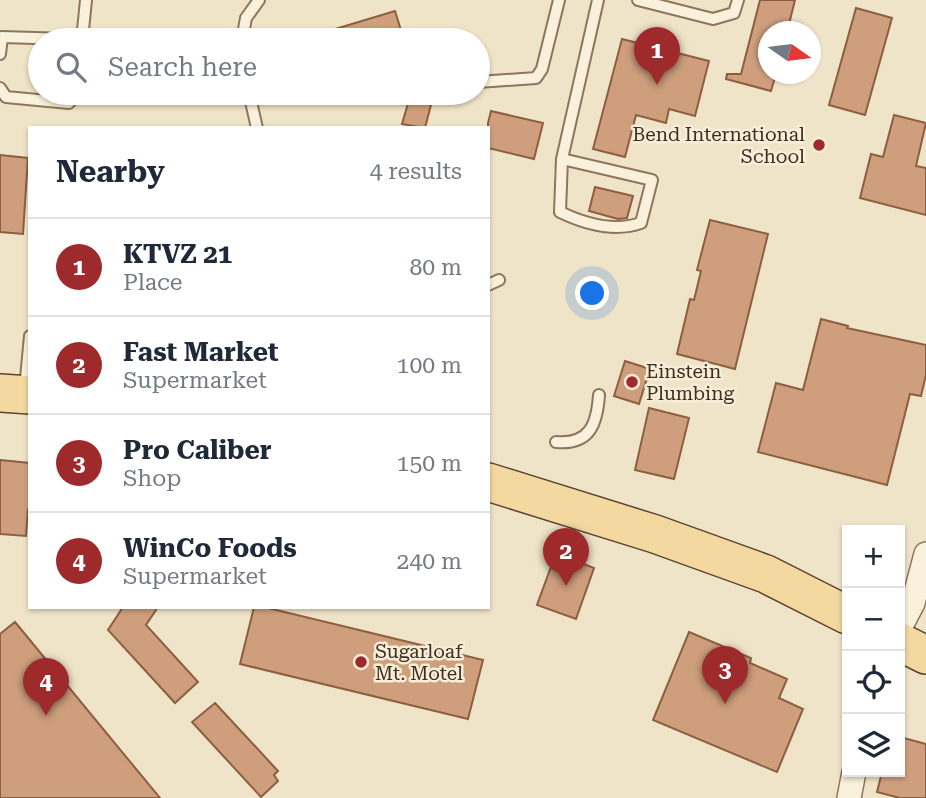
<!DOCTYPE html>
<html lang="en">
<head>
<meta charset="utf-8">
<style>
  body { margin:0; font-family:"Roboto Serif",serif; background:#f2f2f3; color:#1f2937 }
  .controls { position:absolute; right:21px; bottom:21px; display:grid; overflow:hidden; border-radius:0px; box-shadow:0 2px 5px #0004 }
  .controls button { width:63px; height:63px; display:grid; place-items:center; padding:0; border:0; border-bottom:2px solid #e0e1e3; background:#fff; color:#1f2937; font:35px sans-serif }
  .compass { position:absolute; left:758px; top:21px; width:63px; height:63px; border-radius:50%; background:#fff; box-shadow:0 2px 5px #0004; rotate:104deg }
  .you { position:absolute; left:593px; top:294px; width:24px; height:24px; margin:-18px; border:5px solid #fff; border-radius:50%; background:#1a73e8; box-shadow:0 0 0 10px #1a73e833 }
  .badge { display:grid; place-items:center; width:46px; height:46px; border-radius:50%; background:#9e2a2b; color:#fff; font-size:23px; font-weight:700 }
  .pin { position:absolute; translate:-50% -58px; filter:drop-shadow(0 2px 4px #0008) }
  .pin::after { content:''; position:absolute; top:37px; width:24px; height:21px; background:inherit; clip-path:polygon(0 0,100% 0,50% 100%) }
  .list { margin:0; padding:0; list-style:none }
  h2 { display:flex; justify-content:space-between; align-items:center; height:91px; margin:0; padding:0 28px; font-size:30px }
  h2 small { font-size:23px; font-weight:400; color:#747a83 }
  .list li { display:grid; grid-template-columns:46px 1fr auto; gap:21px; align-items:center; box-sizing:border-box; height:98px; padding:0 28px; border-top:2px solid #e0e1e3 }
  .list b { display:block; font-size:26px; white-space:nowrap }
  .list p { margin:0; font-size:23px; white-space:nowrap; color:#747a83 }
  .list em { font-size:23px; font-style:normal; color:#747a83 }
  .icon { flex:none; width:38px; height:38px; fill:none; stroke:currentColor; stroke-width:2; stroke-linecap:round; stroke-linejoin:round }
  .map { position:relative; flex:none; width:926px; height:798px; overflow:hidden }
  .search { position:absolute; background:#fff; box-shadow:0 2px 5px #0004; left:28px; top:28px; width:462px; height:77px; display:flex; align-items:center; gap:18px; box-sizing:border-box; padding:0 24px; border-radius:38px; color:#747a83; font-size:26px }
  .panel { position:absolute; background:#fff; box-shadow:0 2px 5px #0004; left:28px; top:126px; width:462px; height:483px; border-radius:0px }
  .map>svg:first-child { display:block }
  .building { fill:#cf9f7d; stroke:#8d5f41; stroke-width:2 }
  .lines { fill:none; stroke-linecap:round; stroke-linejoin:round }
  .service-casing { stroke:#8d765c; stroke-width:14 }
  .minor-casing { stroke:#8d765c; stroke-width:26 }
  .primary-casing { stroke:#5b4430; stroke-width:40 }
  .service { stroke:#faf1dc; stroke-width:10 }
  .minor { stroke:#faf1dc; stroke-width:23 }
  .primary { stroke:#f3d9a0; stroke-width:37 }
  .poi-dot { fill:#9e2a2b; stroke:#f7eed8; stroke-width:2.5 }
  .labels { text-anchor:middle; stroke-width:5; stroke-linejoin:round; paint-order:stroke }
  .poi-label { font-size:19px; fill:#3d2e20; stroke:#f7eed8; text-anchor:start }
</style>
</head>
<body>
<div class="map">
<svg width="926" height="798" viewBox="0 0 926 798">
  <rect width="100%" height="100%" fill="#f0e4c8"/>
  <path class="building" d="M 760,0 L 795,0 L 787,32 L 768,32 L 768,74 L 776,74 L 771,91 L 726,79 L 727,74 L 741,74 Z
    M 856,8 L 892,18 L 865,115 L 829,105 Z
    M 395,11 L 404,40 L 313,40 L 312,36 Z
    M 622,39 L 709,61 L 695,116 L 669,109 L 666,123 L 636,115 L 625,157 L 593,149 Z
    M 411,93 L 434,93 L 425,128 L 402,124 Z
    M 491,111 L 543,123 L 534,159 L 488,148 L 488,123 Z
    M 894,115 L 926,123 L 916,166 L 926,168 L 926,215 L 860,198 L 871,154 L 883,157 Z
    M 0,155 L 28,158 L 23,234 L 0,232 Z
    M 595,187 L 633,196 L 627,218 L 618,219 L 589,211 Z
    M 710,220 L 768,234 L 735,369 L 677,354 L 690,299 L 694,300 L 701,271 L 697,270 Z
    M 821,319 L 848,326 L 847,328 L 926,345 L 926,375 L 921,396 L 910,394 L 887,485 L 758,452 L 776,383 L 803,390 Z
    M 625,361 L 650,369 L 639,404 L 614,396 Z
    M 649,408 L 689,418 L 674,479 L 635,470 Z
    M 0,460 L 30,463 L 30,509 L 28,509 L 26,536 L 0,534 Z
    M 556,553 L 594,568 L 576,619 L 537,605 Z
    M 123,607 L 158,607 L 146,625 L 198,682 L 175,703 L 108,630 Z
    M 254,607 L 264,607 L 483,660 L 468,719 L 240,664 Z
    M 15,622 L 160,798 L 0,798 L 0,634 Z
    M 689,632 L 751,658 L 750,663 L 787,679 L 779,698 L 803,709 L 777,772 L 653,720 Z
    M 215,703 L 278,771 L 274,775 L 278,781 L 261,797 L 192,722 Z
    M 900,737 L 926,744 L 926,798 L 900,798 L 877,792 L 882,772 L 900,772 Z"/>
  <g class="lines">
    <g class="service-casing">
      <path id="service" d="M 638,0 L 713,19 L 734,13 L 738,0
        M 82,40 L 86,0
        M 242,40 L 246,18 L 259,0
        M 0,54 L 2,37 L 101,40
        M 478,82 L 536,78 L 542,69 L 559,0
        M 0,88 L 6,97 L 69,103 L 77,93
        M 249,93 L 257,128
        M 562,159 L 652,180 L 641,223 C 615,232 585,224 560,212 L 562,159 L 598,0
        M 488,285 L 499,280
        M 25,389 L 30,336
        M 556,442 C 590,445 597,424 599,395"/>
    </g>
    <g class="minor-casing">
      <path id="minor" d="M 900,628 L 913,603 L 926,554
        M 849,798 L 854,772"/>
    </g>
    <g class="primary-casing">
      <path id="primary" d="M 0,393 L 30,395
        M 488,482 L 655,534 L 766,574 L 847,615
        M 900,642 L 926,655"/>
    </g>
    <use href="#service" class="service"/>
    <use href="#minor" class="minor"/>
    <use href="#primary" class="primary"/>
  </g>
  <g class="poi-dot">
    <circle cx="819" cy="145" r="7"/>
    <circle cx="632" cy="382" r="7"/>
    <circle cx="361" cy="662" r="7"/>
  </g>
  <g class="labels">
    <g class="poi-label">
      <text x="805" y="141" text-anchor="end">Bend International<tspan x="805" dy="22">School</tspan></text>
      <text x="646" y="378">Einstein<tspan x="646" dy="22">Plumbing</tspan></text>
      <text x="375" y="658">Sugarloaf<tspan x="375" dy="22">Mt. Motel</tspan></text>
    </g>
  </g>
</svg>
<div class="controls">
<button>+</button>
<button>−</button>
<button><svg class="icon" aria-label="locate" viewBox="0 0 24 24"><circle cx="12" cy="12" r="6"/><path d="M12 2v4M12 18v4M2 12h4M18 12h4"/></svg></button>
<button><svg class="icon" aria-label="layers" viewBox="0 0 24 24"><path d="M12 4l9 5-9 5-9-5zM3 14l9 5 9-5"/></svg></button>
</div>
<svg class="compass" viewBox="-18 -18 36 36"><path d="M0-13l5 13h-10z" fill="#e53935"/><path d="M0 13l5-13h-10z" fill="#747a83"/></svg>
<div class="you"></div>
<div class="pin badge" style="left:657px;top:85px">1</div>
<div class="pin badge" style="left:566px;top:586px">2</div>
<div class="pin badge" style="left:725px;top:704px">3</div>
<div class="pin badge" style="left:46px;top:716px">4</div>
<div class="search"><svg class="icon" aria-label="search" viewBox="0 0 24 24"><circle cx="10" cy="10" r="6"/><path d="M15 15l6 6"/></svg>Search here</div>
<section class="panel">
<h2>Nearby<small>4 results</small></h2>
<ul class="list">
<li><span class="badge">1</span><div><b>KTVZ 21</b><p>Place</p></div><em>80 m</em></li>
<li><span class="badge">2</span><div><b>Fast Market</b><p>Supermarket</p></div><em>100 m</em></li>
<li><span class="badge">3</span><div><b>Pro Caliber</b><p>Shop</p></div><em>150 m</em></li>
<li><span class="badge">4</span><div><b>WinCo Foods</b><p>Supermarket</p></div><em>240 m</em></li>
</ul>
</section>
</div>
</body>
</html>
